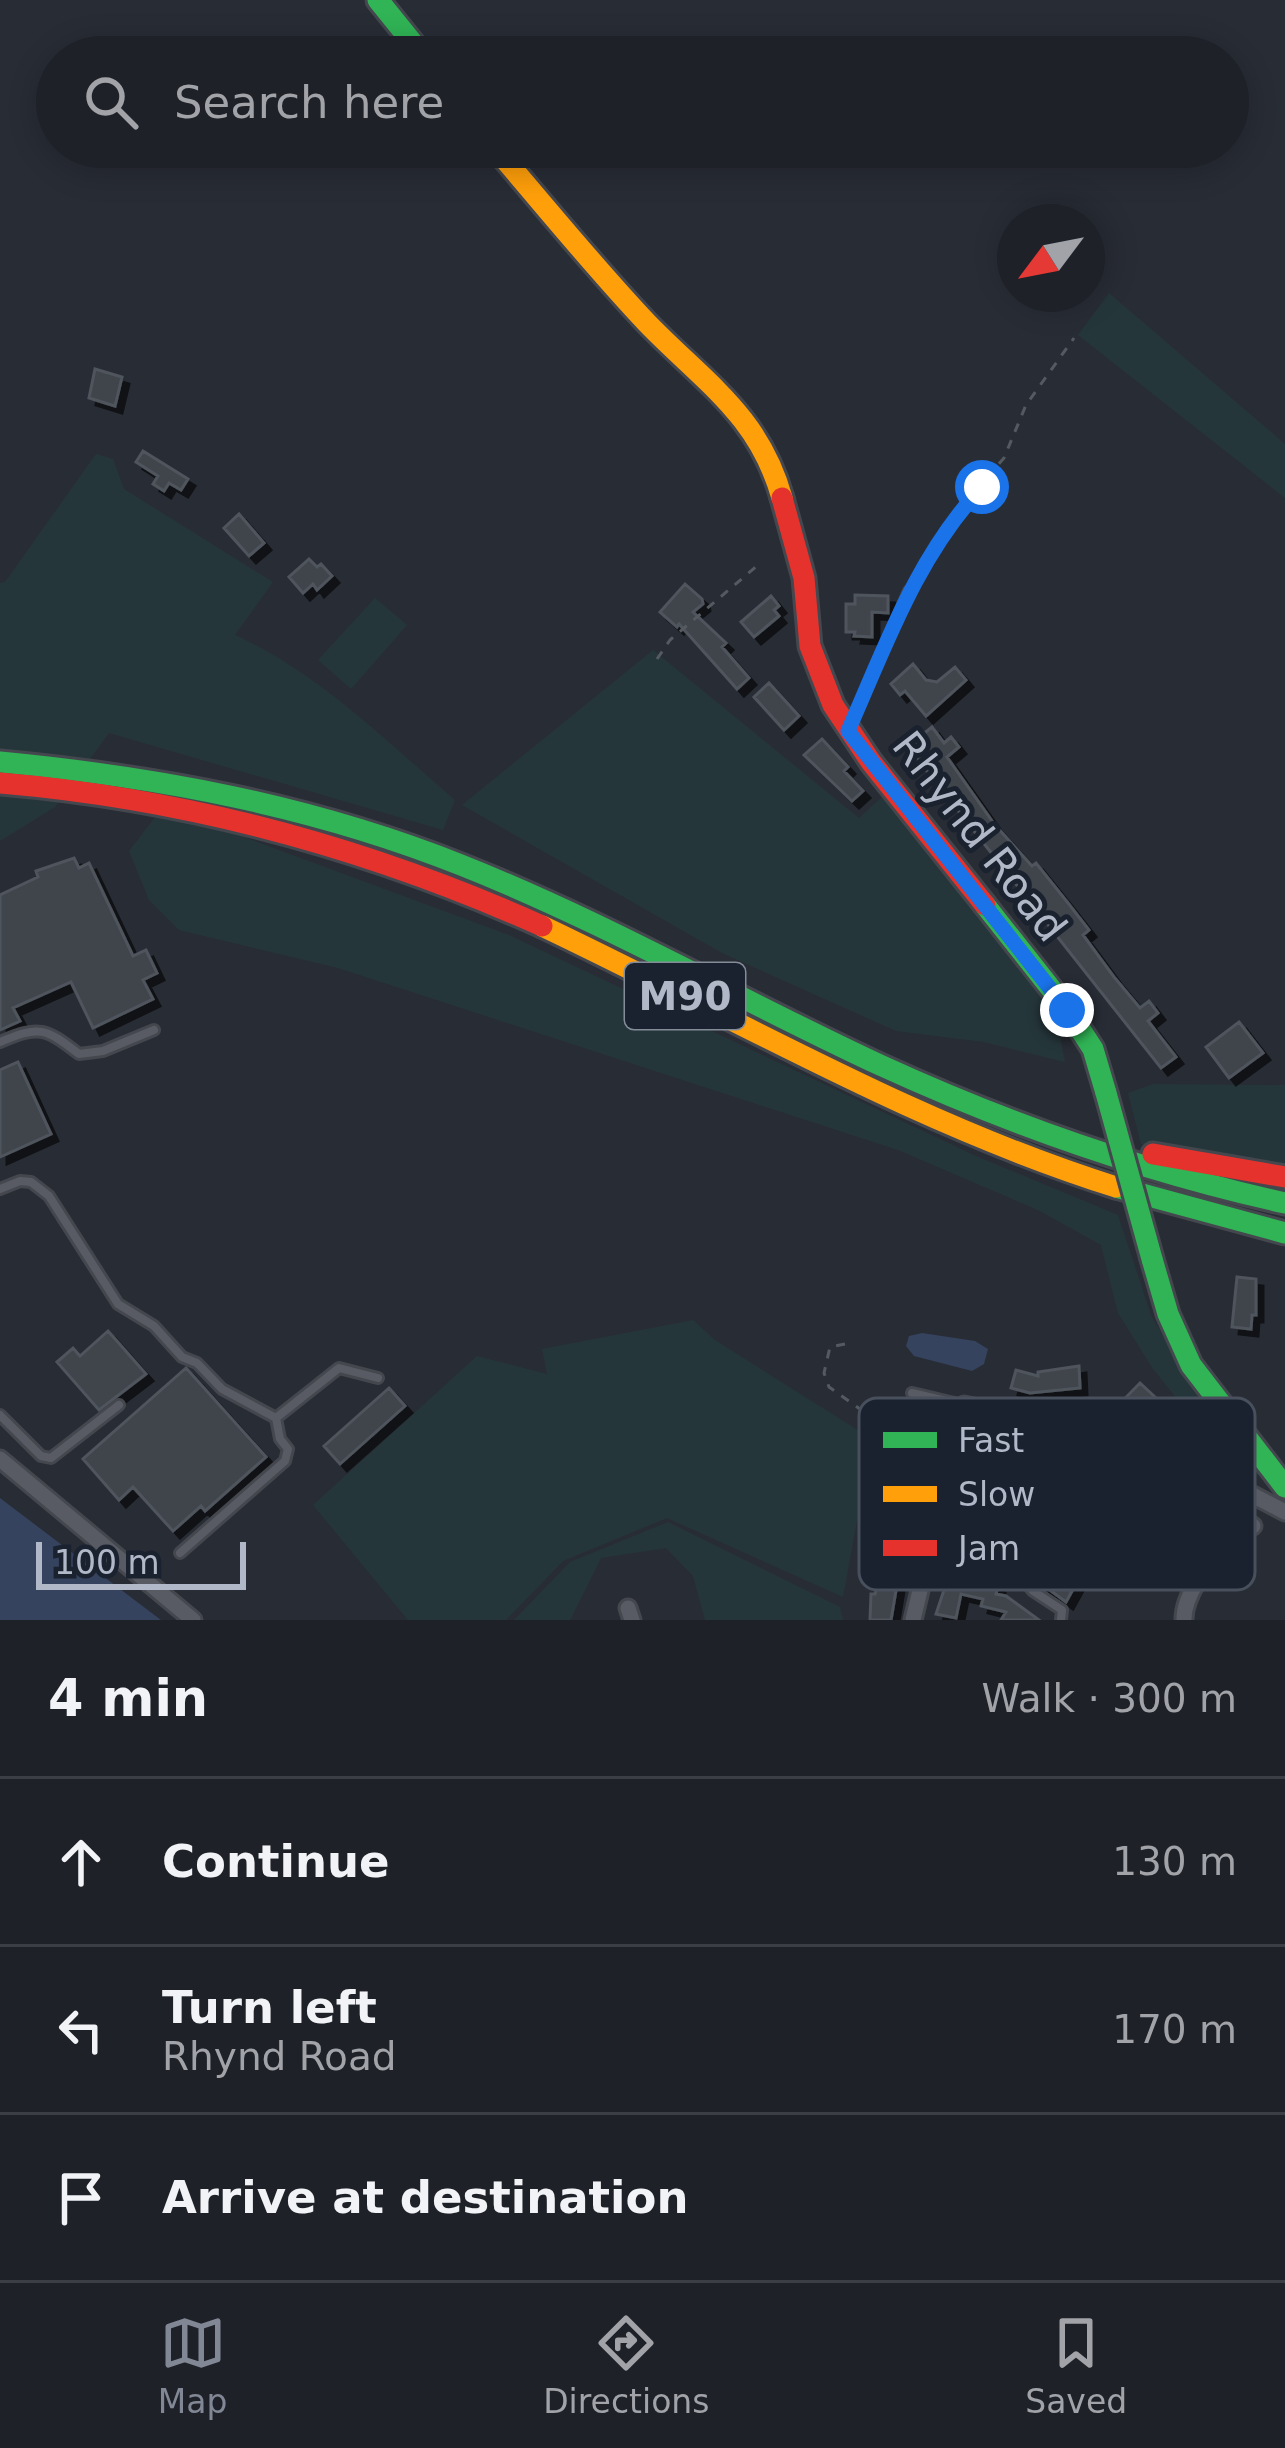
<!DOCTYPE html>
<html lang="en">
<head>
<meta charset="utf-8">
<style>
  body { margin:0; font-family:"DejaVu Sans",sans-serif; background:#262930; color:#f1f3f6 }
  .compass { position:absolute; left:997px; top:204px; width:108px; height:108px; border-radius:50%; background:#1e2128; box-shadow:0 6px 30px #0003; rotate:238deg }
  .scale { position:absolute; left:36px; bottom:30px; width:210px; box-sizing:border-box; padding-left:12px; border:6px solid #b1b8c7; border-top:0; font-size:33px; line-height:42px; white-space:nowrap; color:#b1b8c7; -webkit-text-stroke:9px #1b222f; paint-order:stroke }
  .stop { position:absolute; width:36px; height:36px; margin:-27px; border:9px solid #1a73e8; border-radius:50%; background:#fff }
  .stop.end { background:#1a73e8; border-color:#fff; box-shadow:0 3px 12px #0008 }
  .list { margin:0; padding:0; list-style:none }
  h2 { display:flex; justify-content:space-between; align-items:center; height:156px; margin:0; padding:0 48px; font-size:51px }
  h2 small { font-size:39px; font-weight:400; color:#a1a3a8 }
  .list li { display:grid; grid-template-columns:78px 1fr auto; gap:36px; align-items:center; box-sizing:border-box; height:168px; padding:0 48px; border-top:3px solid #3c3e45 }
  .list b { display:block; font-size:45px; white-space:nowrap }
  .list p { margin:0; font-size:39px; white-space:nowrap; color:#a1a3a8 }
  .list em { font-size:39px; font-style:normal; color:#a1a3a8 }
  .icon { flex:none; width:66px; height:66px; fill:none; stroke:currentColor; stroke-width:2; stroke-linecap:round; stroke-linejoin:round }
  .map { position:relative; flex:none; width:1285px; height:1620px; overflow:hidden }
  .search { position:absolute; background:#1e2128; box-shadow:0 6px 30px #0003; left:36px; right:36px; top:36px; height:132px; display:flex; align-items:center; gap:30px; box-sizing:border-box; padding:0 42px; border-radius:66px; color:#a1a3a8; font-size:45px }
  .sheet { height:660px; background:#1e2128 }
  nav { display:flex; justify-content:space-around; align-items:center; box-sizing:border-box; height:168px; border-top:3px solid #3c3e45; background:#1e2128; font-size:33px; color:#a1a3a8 }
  nav a { display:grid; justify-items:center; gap:6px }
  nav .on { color:#818794 }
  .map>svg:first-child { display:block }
  .green { fill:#25363b }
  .water { fill:#35435e }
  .building { fill:#41444c; stroke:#50545d; stroke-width:3; filter:url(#shadow) }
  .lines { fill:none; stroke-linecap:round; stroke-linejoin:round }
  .lane-casing { stroke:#44474e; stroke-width:14 }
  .street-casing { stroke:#44474e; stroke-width:21 }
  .fast-casing { stroke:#44474e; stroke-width:27 }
  .slow-casing { stroke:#44474e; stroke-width:27 }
  .jam-casing { stroke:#44474e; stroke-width:27 }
  .path { stroke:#555a61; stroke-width:3; stroke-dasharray:9 9; stroke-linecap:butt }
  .lane { stroke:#585b63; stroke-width:8 }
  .street { stroke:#585b63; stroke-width:15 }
  .fast { stroke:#30b455; stroke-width:21 }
  .slow { stroke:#ff9f0a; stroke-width:21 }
  .jam { stroke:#e5322d; stroke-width:21 }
  .fast-bridge-casing { stroke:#44474e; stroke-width:27; stroke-linecap:butt }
  .fast-bridge { stroke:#30b455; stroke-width:21 }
  .route { stroke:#1a73e8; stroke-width:15 }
  .labels { text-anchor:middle; stroke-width:10; stroke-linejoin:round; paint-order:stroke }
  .shield { fill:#1b222f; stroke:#848b99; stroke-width:3 }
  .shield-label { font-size:39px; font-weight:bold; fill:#b1b8c7 }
  .street-label { font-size:42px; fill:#b1b8c7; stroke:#1b222f }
  .key { fill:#1b222f; stroke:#484f5d; stroke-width:3 }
  .key-label { font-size:33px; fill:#b1b8c7 }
</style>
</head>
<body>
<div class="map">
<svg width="1285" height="1620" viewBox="0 0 1285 1620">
  <defs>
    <filter id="shadow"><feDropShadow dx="7" dy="7" stdDeviation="0" flood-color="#0009"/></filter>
  </defs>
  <rect width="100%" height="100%" fill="#282c35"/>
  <path class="green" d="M 1109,293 L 1285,444 L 1285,498 L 1078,335 Z
    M 96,454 L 113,459 L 124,489 L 273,582 L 235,635 C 318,672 387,742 455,800 L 443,830 L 109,733 L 55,807 L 0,841 L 0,583 L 5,582 Z
    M 375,598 L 407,625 L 351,689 L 318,660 Z
    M 653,650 L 859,818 L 883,796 L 1056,1015 L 1065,1062 L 984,1042 L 896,1031 L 722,953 L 462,805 Z
    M 163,807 L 509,935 L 976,1156 L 1118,1215 L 1151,1315 L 1203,1405 L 1267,1479 L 1231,1465 L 1153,1369 L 1118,1313 L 1101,1245 L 1040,1211 L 898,1150 L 338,968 L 179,930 L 149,900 L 129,851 Z
    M 1153,1084 L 1285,1085 L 1285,1167 L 1141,1144 L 1128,1093 Z
    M 693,1320 L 715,1340 L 872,1439 L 843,1597 L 667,1518 L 563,1561 L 506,1620 L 408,1620 L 313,1505 L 477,1356 L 547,1374 L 542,1349 Z
    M 668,1522 L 840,1607 L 843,1620 L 705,1620 L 693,1576 L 666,1548 L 601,1558 L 570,1620 L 514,1620 L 570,1562 Z"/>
  <path class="water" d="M 922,1333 L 975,1341 L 988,1349 L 984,1364 L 972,1371 L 914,1356 L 906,1346 L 909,1336 Z
    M 0,1498 L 161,1620 L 0,1620 Z"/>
  <path class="building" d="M 95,369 L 122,377 L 115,406 L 89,398 Z
    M 143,451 L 188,479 L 181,490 L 169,483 L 164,491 L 153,484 L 158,476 L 136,462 Z
    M 239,514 L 264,543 L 249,556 L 224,528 Z
    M 309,559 L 317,567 L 321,564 L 332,576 L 317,590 L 313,584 L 303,593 L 289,577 Z
    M 685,584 L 702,599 L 703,604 L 693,612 L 726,643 L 722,647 L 749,678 L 737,689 L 679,624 L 677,627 L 660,612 Z
    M 855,595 L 888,596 L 888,613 L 872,612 L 872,637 L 854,636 L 855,632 L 846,632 L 846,604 L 855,604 Z
    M 771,596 L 779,606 L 774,610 L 779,616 L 754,637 L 741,622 Z
    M 913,664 L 926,680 L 937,682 L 955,667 L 966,680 L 926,716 L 905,691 L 900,695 L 891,684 Z
    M 769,683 L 799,716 L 784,730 L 754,697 Z
    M 932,727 L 944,743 L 951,737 L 959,747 L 947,757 L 995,825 L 1032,866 L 1036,863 L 1068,903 L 1089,930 L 1083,935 L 1114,977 L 1140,1008 L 1149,1001 L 1158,1013 L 1148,1021 L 1176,1057 L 1161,1068 L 914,755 L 910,745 Z
    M 822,739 L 848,767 L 844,771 L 863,791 L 852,801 L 804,755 Z
    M 74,858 L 79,868 L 89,863 L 133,956 L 146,950 L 157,973 L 143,980 L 153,999 L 93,1028 L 71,982 L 13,1008 L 20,1021 L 0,1030 L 0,895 L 38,877 L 36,871 Z
    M 1239,1022 L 1263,1053 L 1229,1078 L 1206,1047 Z
    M 18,1062 L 51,1134 L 0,1157 L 0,1070 Z
    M 1237,1277 L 1256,1279 L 1256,1315 L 1252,1315 L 1251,1329 L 1232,1327 Z
    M 108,1331 L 146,1374 L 99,1410 L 57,1362 L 73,1348 L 80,1356 Z
    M 1079,1366 L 1080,1388 L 1030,1393 L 1011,1388 L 1016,1370 L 1038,1376 L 1038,1372 Z
    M 186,1368 L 266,1457 L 205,1511 L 201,1506 L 173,1531 L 133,1487 L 119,1500 L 83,1459 Z
    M 1140,1383 L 1155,1397 L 1115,1438 L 1100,1424 Z
    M 389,1388 L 405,1406 L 340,1464 L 324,1446 Z
    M 903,1407 L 946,1417 L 942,1438 L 934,1436 L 925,1468 L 909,1534 L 915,1536 L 911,1551 L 908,1563 L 901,1561 L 891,1620 L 870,1620 L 871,1594 L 875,1594 L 888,1548 L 911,1431 L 898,1428 Z
    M 1077,1544 L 1093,1553 L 1066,1602 L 1032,1577 L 1034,1574 L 1053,1583 Z
    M 950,1572 L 998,1586 L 996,1594 L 1006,1596 L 1039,1620 L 1001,1620 L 1006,1612 L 981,1606 L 983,1599 L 961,1594 L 956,1618 L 936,1614 Z"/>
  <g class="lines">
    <g class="lane-casing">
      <path id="lane" d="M 851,724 L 909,591
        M 0,1042 C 40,1025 45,1028 79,1054 L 103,1051 L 154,1030
        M 0,1189 L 20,1181 L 31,1182 L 49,1196 L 118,1304 L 154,1326 L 182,1357 L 197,1363 L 222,1389 L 276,1418 L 280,1439 L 288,1449 L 285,1461 L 180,1553
        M 912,1393 L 963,1405
        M 0,1415 L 41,1456 L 51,1458 L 119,1405
        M 276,1418 L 339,1368 L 378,1378
        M 1019,1574 L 1033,1591 L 1062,1610 L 1061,1620"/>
    </g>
    <g class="street-casing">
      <path id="street" d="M 0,1459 L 193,1620
        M 1232,1512 L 1253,1526
        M 927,1553 L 1018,1572 L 1160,1429 L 1211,1473 L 1285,1512
        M 628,1608 L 632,1620
        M 913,1620 L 964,1405 L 1026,1418 L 1072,1417 L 1122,1466
        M 1184,1620 C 1183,1588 1224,1546 1242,1519"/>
    </g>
    <g class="fast-casing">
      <path id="fast" d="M 378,0 L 424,57
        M 0,762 C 158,777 313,806 461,865 C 605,922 740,1000 880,1065 C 1011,1125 1145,1172 1285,1203
        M 985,905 L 1067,1009 L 1093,1049 L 1106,1093
        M 1116,1187 L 1285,1233
        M 1152,1259 L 1168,1314 L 1191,1365 L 1285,1487"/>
    </g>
    <g class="slow-casing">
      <path id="slow" d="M 494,147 C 545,206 594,267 647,323 C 704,382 759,415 782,498
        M 542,926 C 732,1016 915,1124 1116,1187"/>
    </g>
    <g class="jam-casing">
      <path id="jam" d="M 782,498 L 804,578 L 810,646 L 833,705 L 871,762 L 985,905
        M 0,783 C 191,799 368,848 542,926
        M 1153,1154 L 1285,1177"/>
    </g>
    <path class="path" d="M 915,580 L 947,524 L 1004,458 L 1026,405 L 1074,338
      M 657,659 L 670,640 L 758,565
      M 845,1344 L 830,1347 L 824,1373 L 829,1387 L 867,1414 L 883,1403 L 892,1404 L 904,1398"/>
    <use href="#lane" class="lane"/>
    <use href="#street" class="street"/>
    <use href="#fast" class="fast"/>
    <use href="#slow" class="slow"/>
    <use href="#jam" class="jam"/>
    <g class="fast-bridge-casing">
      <path id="fast-bridge" d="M 1106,1093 L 1152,1259"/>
    </g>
    <use href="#fast-bridge" class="fast-bridge"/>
  </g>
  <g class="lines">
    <path class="route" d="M 982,487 C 917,556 886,645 848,731 L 1067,1010"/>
  </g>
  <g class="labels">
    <rect class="shield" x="625" y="963" width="120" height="66" rx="9"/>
    <g class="shield-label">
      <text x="685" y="1010">M90</text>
    </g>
    <g class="street-label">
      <text transform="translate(980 836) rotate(52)" y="15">Rhynd Road</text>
    </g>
  </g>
  <rect x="859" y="1398" width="396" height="192" rx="18" class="key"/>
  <rect x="883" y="1432" width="54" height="16" fill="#30b455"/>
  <rect x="883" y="1486" width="54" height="16" fill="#ff9f0a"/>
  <rect x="883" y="1540" width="54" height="16" fill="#e5322d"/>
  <g class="key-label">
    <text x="958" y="1452">Fast</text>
    <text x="958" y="1506">Slow</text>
    <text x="958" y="1560">Jam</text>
  </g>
</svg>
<svg class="compass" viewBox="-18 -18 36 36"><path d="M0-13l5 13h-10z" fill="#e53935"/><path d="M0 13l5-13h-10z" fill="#a1a3a8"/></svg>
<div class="scale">100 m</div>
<div class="stop" style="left:982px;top:487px"></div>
<div class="stop end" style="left:1067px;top:1010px"></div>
<div class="search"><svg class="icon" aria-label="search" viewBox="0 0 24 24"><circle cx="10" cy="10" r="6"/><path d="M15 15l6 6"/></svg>Search here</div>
</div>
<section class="sheet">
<h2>4 min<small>Walk · 300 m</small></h2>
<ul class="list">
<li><svg class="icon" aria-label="ahead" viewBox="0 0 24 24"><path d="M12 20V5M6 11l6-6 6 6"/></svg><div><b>Continue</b></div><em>130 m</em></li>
<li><svg class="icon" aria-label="left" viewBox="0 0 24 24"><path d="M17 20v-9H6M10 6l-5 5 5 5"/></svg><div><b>Turn left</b><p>Rhynd Road</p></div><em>170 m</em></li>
<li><svg class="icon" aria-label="arrive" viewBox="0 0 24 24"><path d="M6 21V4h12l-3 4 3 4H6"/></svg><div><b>Arrive at destination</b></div></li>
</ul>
</section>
<nav>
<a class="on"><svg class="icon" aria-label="map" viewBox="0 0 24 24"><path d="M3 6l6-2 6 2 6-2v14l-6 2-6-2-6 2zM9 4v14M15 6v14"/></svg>Map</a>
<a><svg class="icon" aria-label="directions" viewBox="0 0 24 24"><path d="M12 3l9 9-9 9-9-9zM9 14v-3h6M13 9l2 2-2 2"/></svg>Directions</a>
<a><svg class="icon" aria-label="saved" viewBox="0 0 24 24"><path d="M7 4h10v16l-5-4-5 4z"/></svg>Saved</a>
</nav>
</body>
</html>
